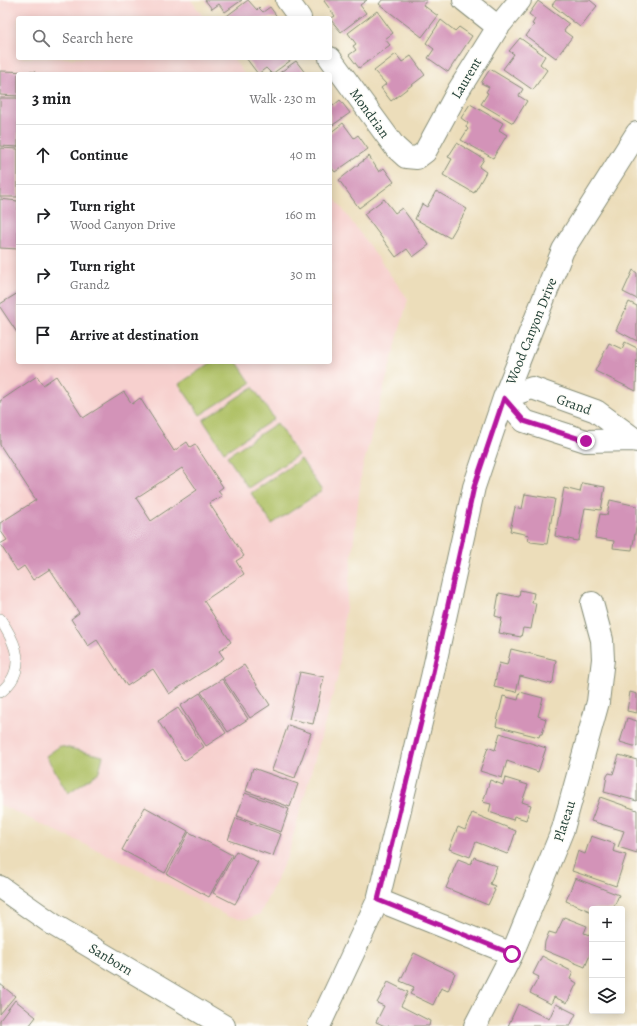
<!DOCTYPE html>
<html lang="en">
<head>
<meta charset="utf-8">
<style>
  body { margin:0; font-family:Alegreya,serif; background:#f6f6f6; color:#202124 }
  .controls { position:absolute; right:12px; bottom:12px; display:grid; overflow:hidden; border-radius:4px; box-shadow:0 2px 10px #0003 }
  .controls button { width:36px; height:36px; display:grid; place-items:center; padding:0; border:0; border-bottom:1px solid #e0e0e0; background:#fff; color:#202124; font:20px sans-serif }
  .stop { position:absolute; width:12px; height:12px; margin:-9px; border:3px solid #b5179e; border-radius:50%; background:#fff }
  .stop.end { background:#b5179e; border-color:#fff; box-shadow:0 1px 4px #0008 }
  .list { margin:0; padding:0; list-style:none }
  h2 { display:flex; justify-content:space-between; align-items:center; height:52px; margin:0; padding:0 16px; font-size:17px }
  h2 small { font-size:13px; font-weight:400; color:#757577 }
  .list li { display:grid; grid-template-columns:26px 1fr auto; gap:12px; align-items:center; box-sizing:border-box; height:60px; padding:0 16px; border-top:1px solid #e0e0e0 }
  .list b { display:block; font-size:15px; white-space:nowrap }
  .list p { margin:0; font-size:13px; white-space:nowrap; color:#757577 }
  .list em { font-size:13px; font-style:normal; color:#757577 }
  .icon { flex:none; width:22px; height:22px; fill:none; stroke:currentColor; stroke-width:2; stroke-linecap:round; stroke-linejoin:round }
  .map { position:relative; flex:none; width:637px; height:1026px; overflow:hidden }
  .search { position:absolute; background:#fff; box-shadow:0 2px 10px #0003; left:16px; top:16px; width:316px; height:44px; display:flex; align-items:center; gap:10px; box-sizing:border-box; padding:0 14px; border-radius:4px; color:#757577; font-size:15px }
  .panel { position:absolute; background:#fff; box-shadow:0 2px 10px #0003; left:16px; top:72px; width:316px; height:292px; border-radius:4px }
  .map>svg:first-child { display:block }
  .built { fill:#f7d0ce }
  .green { fill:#aec063; stroke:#667e4c }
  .building { fill:#d393b8; fill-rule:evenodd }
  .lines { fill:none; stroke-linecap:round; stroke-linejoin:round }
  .service-casing { stroke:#868d77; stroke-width:12 }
  .minor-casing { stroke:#868d77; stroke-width:24 }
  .tertiary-casing { stroke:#868d77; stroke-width:24 }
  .service { stroke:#fff; stroke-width:11 }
  .minor { stroke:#fff; stroke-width:22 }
  .tertiary { stroke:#fff; stroke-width:22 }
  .route { stroke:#b5179e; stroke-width:5 }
  .labels { text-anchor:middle; stroke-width:3; stroke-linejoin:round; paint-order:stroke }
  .street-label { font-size:14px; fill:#1f3d34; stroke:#fdfcf7 }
</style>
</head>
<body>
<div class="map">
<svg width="637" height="1026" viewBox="0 0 637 1026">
  <rect width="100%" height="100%" fill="#fdfcf7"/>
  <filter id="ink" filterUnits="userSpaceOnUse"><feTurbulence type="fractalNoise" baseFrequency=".025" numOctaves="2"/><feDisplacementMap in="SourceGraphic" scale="8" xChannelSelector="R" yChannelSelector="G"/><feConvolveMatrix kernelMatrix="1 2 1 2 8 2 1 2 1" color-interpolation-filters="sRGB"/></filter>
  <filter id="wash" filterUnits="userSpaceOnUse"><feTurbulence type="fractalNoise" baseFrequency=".012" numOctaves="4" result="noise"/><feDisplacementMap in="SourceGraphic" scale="16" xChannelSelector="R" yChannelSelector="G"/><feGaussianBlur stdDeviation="0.9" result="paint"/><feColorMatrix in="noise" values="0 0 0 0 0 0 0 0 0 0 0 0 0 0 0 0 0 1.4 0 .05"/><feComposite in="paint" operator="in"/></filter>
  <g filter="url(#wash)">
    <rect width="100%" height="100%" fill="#ecddba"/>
    <path class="built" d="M 0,0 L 191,0 L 204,18 L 18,18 L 18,58 L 233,58 L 244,74 L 18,74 L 18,362 L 330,362 L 330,192 L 408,299 L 362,470 L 338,676 L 288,855 L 260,914 L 247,919 L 229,917 L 149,874 L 0,805 Z"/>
    <path class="green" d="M 212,362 L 237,362 L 251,383 L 200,415 L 179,384 Z
      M 253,387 L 274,419 L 224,452 L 203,420 Z
      M 277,423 L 298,455 L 248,488 L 227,456 Z
      M 301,459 L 322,491 L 272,524 L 251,493 Z
      M 60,746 L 103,756 L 99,772 L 68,793 L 46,756 Z"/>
    <g id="blocks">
      <path class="building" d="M 205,0 L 242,0 L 225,12 L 219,4 L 212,9 Z
        M 248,0 L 257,10 L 259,8 L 263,12 L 270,7 L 278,18 L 224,18 Z
        M 326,0 L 367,0 L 360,5 L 366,13 L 341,32 L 330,19 L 335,16 L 324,1 Z
        M 382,0 L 427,0 L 423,5 L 438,16 L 422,37 L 379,4 Z
        M 556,0 L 590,0 L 597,6 L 580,27 L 552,5 Z
        M 538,1 L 569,24 L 564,31 L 572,37 L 556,58 L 526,36 L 534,25 L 532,24 L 535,19 L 529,14 Z
        M 377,11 L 393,33 L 385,39 L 390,45 L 359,68 L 349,55 L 356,50 L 353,46 L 356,44 L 348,33 Z
        M 441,20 L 455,31 L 459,27 L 472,36 L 448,72 L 428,58 L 434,49 L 426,43 Z
        M 520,38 L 545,56 L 540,64 L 547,70 L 533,90 L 503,69 L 514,54 L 509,51 Z
        M 396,54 L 402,62 L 411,56 L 425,75 L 391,101 L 381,88 L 386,84 L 374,71 Z
        M 246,58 L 294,58 L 272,74 L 266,68 L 258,74 Z
        M 296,61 L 306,74 L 278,74 Z
        M 490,69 L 523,89 L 519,96 L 527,101 L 513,123 L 481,104 L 488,93 L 486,92 L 489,87 L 481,83 Z
        M 0,71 L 35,72 L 34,74 L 18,74 L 18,96 L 0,95 Z
        M 0,98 L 18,98 L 18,147 L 0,146 Z
        M 340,100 L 350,113 L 330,127 L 330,101 L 333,106 Z
        M 470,104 L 503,123 L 499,130 L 507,135 L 493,158 L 461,140 L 468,129 L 466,127 L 468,123 L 461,118 Z
        M 343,123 L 354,138 L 358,135 L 368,149 L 335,172 L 330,166 L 330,133 Z
        M 457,143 L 484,159 L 479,167 L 486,172 L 474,193 L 443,175 L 452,159 L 448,157 Z
        M 0,148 L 18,149 L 18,197 L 0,197 Z
        M 369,156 L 379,172 L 384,168 L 394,182 L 359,208 L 339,180 Z
        M 436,191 L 467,209 L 450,238 L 415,219 L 422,204 L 427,207 Z
        M 0,199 L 18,201 L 18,249 L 0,248 Z
        M 384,199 L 395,213 L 402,208 L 429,245 L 413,257 L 407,249 L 396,257 L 364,214 Z
        M 633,270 L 637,273 L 637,299 L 623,292 Z
        M 18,293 L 18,334 L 0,307 L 0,304 Z
        M 629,302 L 637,306 L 637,341 L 616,330 Z
        M 625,342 L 637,348 L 636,391 L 595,371 L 609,343 L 622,349 Z
        M 37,376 L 43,385 L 56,376 L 83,418 L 124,392 L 132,404 L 140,398 L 174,451 L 187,442 L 190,447 L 195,444 L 223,487 L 218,491 L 222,496 L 209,503 L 244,556 L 236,561 L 244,574 L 204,601 L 231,642 L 219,651 L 224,658 L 169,694 L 153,669 L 127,686 L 97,640 L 88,646 L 71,619 L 79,613 L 50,569 L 33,580 L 24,566 L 17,571 L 0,544 L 7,540 L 0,530 L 0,523 L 36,500 L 0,445 L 0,401 ZM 182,468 L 197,490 L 151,521 L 136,498 Z
        M 582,483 L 605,487 L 601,510 L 585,508 L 579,540 L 577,541 L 555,536 L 564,488 L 580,492 Z
        M 525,494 L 555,499 L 547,544 L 531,542 L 528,540 L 529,535 L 510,531 L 515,507 L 522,509 Z
        M 610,500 L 637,506 L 637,523 L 632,550 L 613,548 L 614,541 L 595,538 L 600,514 L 607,515 Z
        M 520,590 L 534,593 L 532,603 L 536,603 L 531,629 L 523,628 L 521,637 L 499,633 L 502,618 L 495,616 L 499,593 L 519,597 Z
        M 511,649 L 556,660 L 553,682 L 551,684 L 520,676 L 516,692 L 494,687 L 499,663 L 507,665 Z
        M 244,665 L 270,705 L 250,718 L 223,678 Z
        M 300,672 L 324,677 L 313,724 L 289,719 Z
        M 222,679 L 248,719 L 228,732 L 201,692 Z
        M 520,692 L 543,698 L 538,716 L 546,719 L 542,734 L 540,734 L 539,737 L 496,726 L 503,696 L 518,700 Z
        M 630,692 L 637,694 L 637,713 L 627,711 Z
        M 200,693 L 226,733 L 206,746 L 180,706 Z
        M 178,708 L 204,747 L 184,761 L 158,721 Z
        M 627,718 L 637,721 L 637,747 L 620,742 Z
        M 288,725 L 311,733 L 295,778 L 272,770 Z
        M 500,733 L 546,748 L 538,772 L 507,761 L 502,778 L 480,771 L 488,747 L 495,750 Z
        M 619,755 L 637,760 L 637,801 L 604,792 L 607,776 L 609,773 L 613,774 Z
        M 253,768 L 298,784 L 290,807 L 246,791 Z
        M 505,778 L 528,785 L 522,802 L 531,805 L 526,820 L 514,816 L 513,820 L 489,812 L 491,804 L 483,802 L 490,780 L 503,785 Z
        M 245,793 L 289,809 L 281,832 L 237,816 Z
        M 600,797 L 637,810 L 637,853 L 618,847 L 624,831 L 591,821 Z
        M 145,807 L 188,831 L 165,873 L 122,850 Z
        M 472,813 L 516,831 L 509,852 L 507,854 L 476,842 L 470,857 L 449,849 L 458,827 L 465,830 Z
        M 236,818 L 281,834 L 273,856 L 228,840 Z
        M 189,832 L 232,855 L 209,897 L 167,874 Z
        M 591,836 L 615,844 L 613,851 L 626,855 L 616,886 L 572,871 L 578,851 L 585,854 Z
        M 236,851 L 258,862 L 235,904 L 213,893 Z
        M 474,857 L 497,866 L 490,884 L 495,886 L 493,889 L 495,890 L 488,905 L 446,888 L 458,859 L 471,864 Z
        M 575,878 L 619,895 L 613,909 L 592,909 L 592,912 L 566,901 Z
        M 564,917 L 587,926 L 584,933 L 592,936 L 592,950 L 585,967 L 544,950 L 545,942 L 549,932 L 556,934 Z
        M 414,953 L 455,973 L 448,991 L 441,988 L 433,1005 L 410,994 L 414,987 L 400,981 Z
        M 542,956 L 573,972 L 570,979 L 577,983 L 567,1003 L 554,997 L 551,1004 L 530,993 L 539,977 L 533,974 Z
        M 388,982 L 408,992 L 401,1006 L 430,1021 L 429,1026 L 385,1026 L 376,1022 L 384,1006 L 377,1003 Z
        M 0,984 L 15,996 L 0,1014 Z
        M 15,1000 L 36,1017 L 29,1026 L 0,1026 L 0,1020 Z
        M 518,1004 L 549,1019 L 556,1004 L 576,1014 L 570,1026 L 508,1026 Z"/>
    </g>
  </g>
  <g filter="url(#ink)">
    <use href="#blocks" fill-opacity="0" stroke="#868d77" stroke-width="1"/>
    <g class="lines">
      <g class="service-casing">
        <path id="service" d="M 0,619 C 12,637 25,660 11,681 C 8,685 5,689 0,692"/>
      </g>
      <g class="minor-casing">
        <path id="minor" d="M 287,0 L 300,18
          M 464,0 L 498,27
          M 330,58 L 395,147 L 406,157 L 417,158 L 425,152 L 458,91 L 498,27 L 520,0
          M 378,900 L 512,954
          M 475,1026 L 512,954 L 563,829 L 598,702 L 603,659 L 602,640 L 592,603"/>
      </g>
      <g class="tertiary-casing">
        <path id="tertiary" d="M 504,398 L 532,388 L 596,411 L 637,441
          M 504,398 L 524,421 L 586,441 L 635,440
          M 0,887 L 54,925 L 224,1026
          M 319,1026 L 378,900 L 432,677 L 474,487 L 504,398 L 563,250 L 637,133"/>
      </g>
      <use href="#service" class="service"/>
      <use href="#minor" class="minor"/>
      <use href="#tertiary" class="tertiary"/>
    </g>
  </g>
  <g class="lines" filter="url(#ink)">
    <path class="route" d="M 512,954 L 378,900 L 432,677 L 474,487 L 504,398 L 524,421 L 586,441"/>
  </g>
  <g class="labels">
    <g class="street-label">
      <text transform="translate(466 78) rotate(-59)" y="5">Laurent</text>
      <text transform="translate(370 113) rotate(54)" y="5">Mondrian</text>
      <text transform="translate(531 331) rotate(-68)" y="5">Wood Canyon Drive</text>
      <text transform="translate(574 404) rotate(20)" y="5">Grand</text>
      <text transform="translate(564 821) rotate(-72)" y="5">Plateau</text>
      <text transform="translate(111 959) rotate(31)" y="5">Sanborn</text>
    </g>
  </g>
</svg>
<div class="controls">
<button>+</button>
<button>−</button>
<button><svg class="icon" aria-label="layers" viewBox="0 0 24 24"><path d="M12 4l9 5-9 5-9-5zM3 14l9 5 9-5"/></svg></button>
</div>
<div class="stop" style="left:512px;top:954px"></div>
<div class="stop end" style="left:586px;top:441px"></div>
<div class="search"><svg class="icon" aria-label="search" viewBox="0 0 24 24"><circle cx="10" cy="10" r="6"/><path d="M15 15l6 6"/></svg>Search here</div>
<section class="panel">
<h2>3 min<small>Walk · 230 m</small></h2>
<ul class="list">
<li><svg class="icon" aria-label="ahead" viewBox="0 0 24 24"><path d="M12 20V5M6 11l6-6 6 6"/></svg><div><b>Continue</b></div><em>40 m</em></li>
<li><svg class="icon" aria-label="right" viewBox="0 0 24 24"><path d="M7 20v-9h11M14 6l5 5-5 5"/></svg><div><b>Turn right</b><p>Wood Canyon Drive</p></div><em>160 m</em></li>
<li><svg class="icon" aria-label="right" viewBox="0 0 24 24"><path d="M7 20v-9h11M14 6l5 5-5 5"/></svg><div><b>Turn right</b><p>Grand2</p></div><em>30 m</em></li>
<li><svg class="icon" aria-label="arrive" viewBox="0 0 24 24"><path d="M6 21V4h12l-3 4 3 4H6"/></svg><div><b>Arrive at destination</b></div></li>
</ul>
</section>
</div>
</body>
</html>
